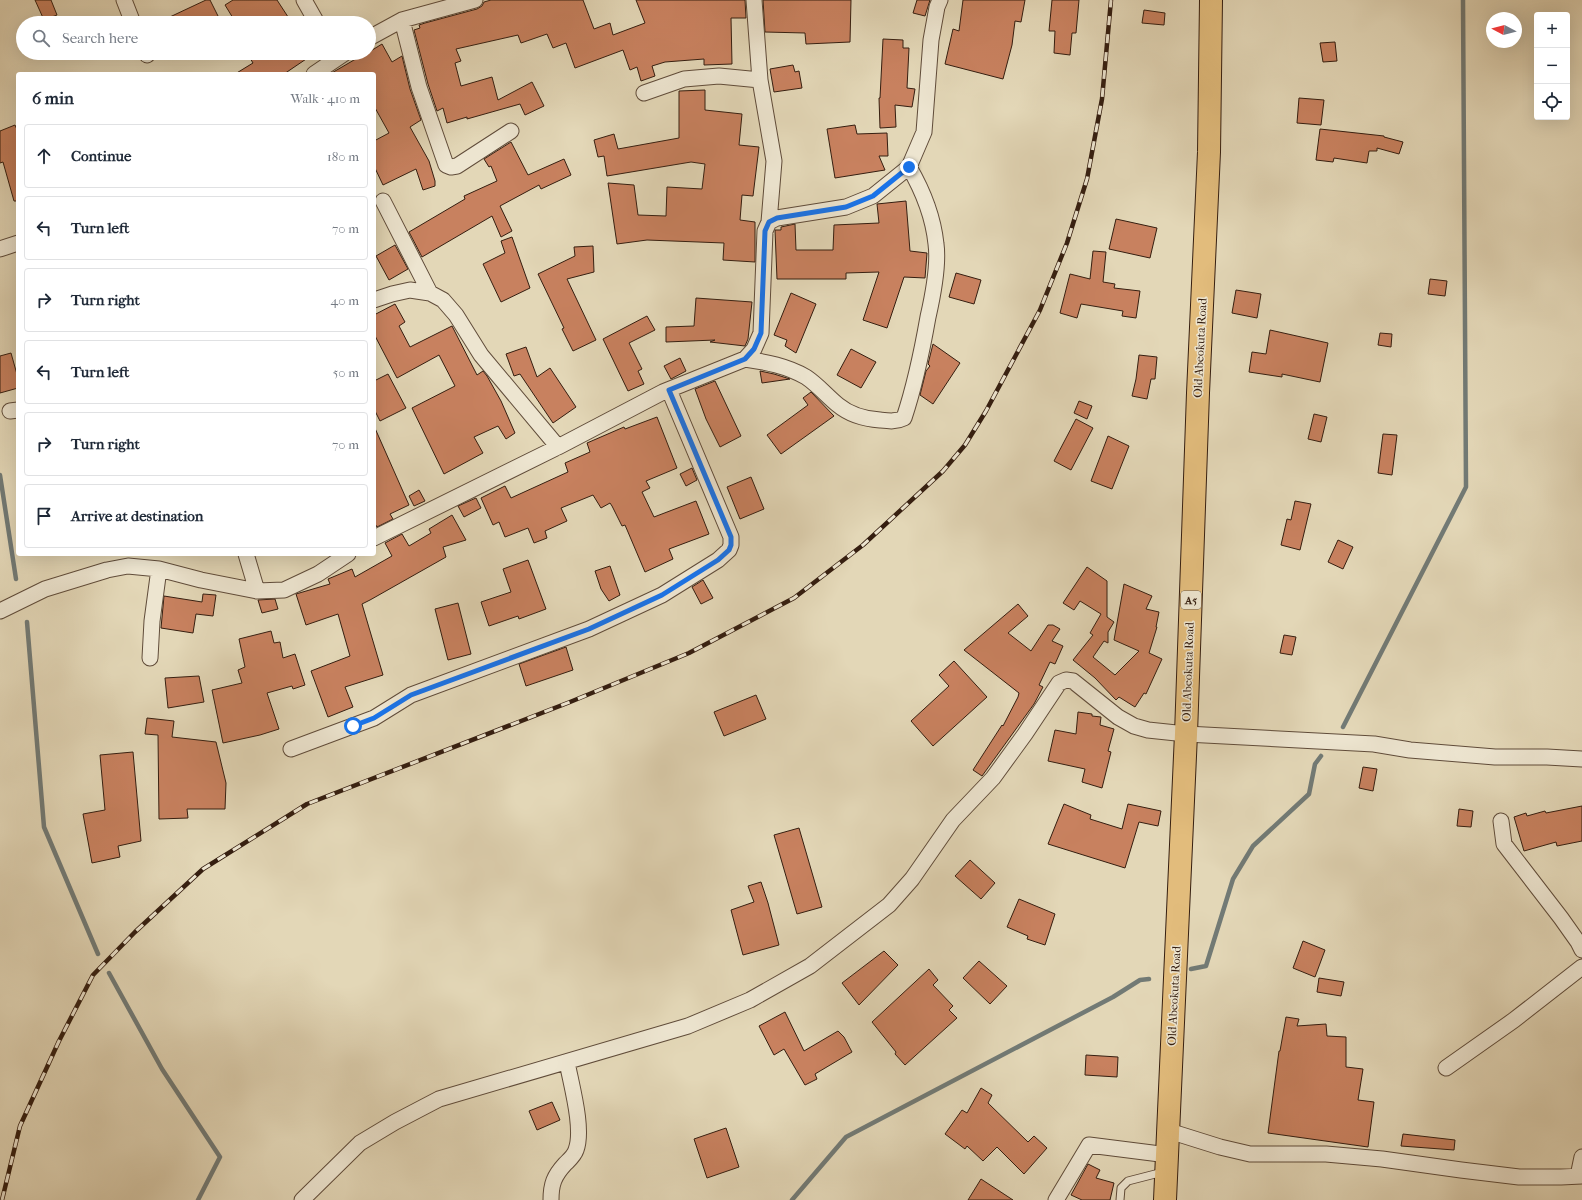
<!DOCTYPE html>
<html lang="en">
<head>
<meta charset="utf-8">
<style>
  body { margin:0; font-family:"IM FELL French Canon",serif; background:#f2f2f3; color:#1f2937 }
  .controls { position:absolute; right:12px; top:12px; display:grid; overflow:hidden; border-radius:4px; box-shadow:0 4px 16px #0002 }
  .controls button { width:36px; height:36px; display:grid; place-items:center; padding:0; border:0; border-bottom:1px solid #e0e1e3; background:#fff; color:#1f2937; font:20px sans-serif }
  .compass { position:absolute; left:1486px; top:12px; width:36px; height:36px; border-radius:50%; background:#fff; box-shadow:0 4px 16px #0002; rotate:277deg }
  .stop { position:absolute; width:12px; height:12px; margin:-9px; border:3px solid #1a73e8; border-radius:50%; background:#fff }
  .stop.end { background:#1a73e8; border-color:#fff; box-shadow:0 1px 4px #0008 }
  .list { margin:0; padding:0; list-style:none }
  h2 { display:flex; justify-content:space-between; align-items:center; height:52px; margin:0; padding:0 16px; font-size:17px }
  h2 small { font-size:13px; font-weight:400; color:#747a83 }
  .list li { display:grid; grid-template-columns:26px 1fr auto; gap:12px; align-items:center; box-sizing:border-box; height:64px; margin:0 8px 8px; padding:0 8px; border:1px solid #e0e1e3; border-radius:4px }
  .list b { display:block; font-size:15px; white-space:nowrap }
  .list em { font-size:13px; font-style:normal; color:#747a83 }
  .icon { flex:none; width:22px; height:22px; fill:none; stroke:currentColor; stroke-width:2; stroke-linecap:round; stroke-linejoin:round }
  .map { position:relative; flex:none; width:1582px; height:1200px; overflow:hidden }
  .search { position:absolute; background:#fff; box-shadow:0 4px 16px #0002; left:16px; top:16px; width:360px; height:44px; display:flex; align-items:center; gap:10px; box-sizing:border-box; padding:0 14px; border-radius:22px; color:#747a83; font-size:15px }
  .panel { position:absolute; background:#fff; box-shadow:0 4px 16px #0002; left:16px; top:72px; width:360px; height:484px; border-radius:4px }
  .map>svg:first-child { display:block }
  .lines { fill:none; stroke-linecap:round; stroke-linejoin:round }
  .stream { stroke:#727a75; stroke-width:4.5 }
  .building { fill:#c8815f; stroke:#351e10 }
  .service-casing { stroke:#604c3a; stroke-width:9 }
  .minor-casing { stroke:#604c3a; stroke-width:17 }
  .trunk-casing { stroke:#351e10; stroke-width:24 }
  .service { stroke:#ede5d0; stroke-width:7 }
  .minor { stroke:#ede5d0; stroke-width:15 }
  .trunk { stroke:#e2bc7c; stroke-width:22 }
  .rail-casing { stroke:#351e10; stroke-width:4.5 }
  .rail { stroke:#ede5d0; stroke-width:3; stroke-dasharray:9; stroke-linecap:butt }
  .route { stroke:#1a73e8; stroke-width:5 }
  .labels { text-anchor:middle; stroke-width:3; stroke-linejoin:round; paint-order:stroke }
  .shield { fill:#ede5d0; stroke:#6c5a4a; stroke-width:1 }
  .shield-label { font-size:11px; font-weight:bold; fill:#351e10 }
  .street-label { font-size:12px; fill:#351e10; stroke:#ede5d0 }
</style>
</head>
<body>
<div class="map">
<svg width="1582" height="1200" viewBox="0 0 1582 1200">
  <rect width="100%" height="100%" fill="#e3d7b7"/>
  <filter id="stains"><feTurbulence type="fractalNoise" baseFrequency=".005" numOctaves="4"/><feColorMatrix values="0 0 0 0 .2 0 0 0 0 .09 0 0 0 0 .02 0 0 0 .5 -.17"/></filter>
  <radialGradient id="worn" r=".72"><stop offset=".6" stop-color="#630" stop-opacity="0"/><stop offset="1" stop-color="#630" stop-opacity=".3"/></radialGradient>
  <g class="lines">
    <path class="stream" d="M 0,475 L 16,579
      M 27,622 L 44,827 L 98,954
      M 1343,727 L 1466,487 L 1463,0
      M 1191,969 L 1206,966 L 1233,879 L 1253,846 L 1309,794 L 1315,764 L 1321,756
      M 109,973 L 162,1069 L 220,1157 L 198,1200
      M 792,1200 L 846,1137 L 1113,997 L 1140,980 L 1149,979"/>
  </g>
  <path class="building" d="M 35,0 L 51,0 L 57,15 L 44,20 Z
    M 206,0 L 210,0 L 220,20 L 213,23 L 157,23 Z
    M 233,0 L 277,0 L 292,23 L 236,23 L 225,5 Z
    M 491,0 L 583,0 L 594,29 L 610,23 L 613,35 L 645,23 L 636,0 L 745,0 L 746,18 L 731,18 L 732,64 L 704,65 L 704,59 L 665,62 L 652,66 L 655,76 L 641,81 L 637,67 L 630,70 L 623,50 L 575,68 L 566,43 L 553,48 L 547,34 L 521,43 L 518,35 L 456,49 L 461,61 L 455,63 L 461,86 L 492,77 L 498,100 L 532,82 L 544,106 L 525,115 L 520,104 L 467,119 L 467,117 L 447,123 L 443,108 L 437,111 L 428,84 L 414,30 L 420,28 L 419,25 L 425,23 L 477,9 L 482,6 L 484,2 Z
    M 763,0 L 851,0 L 850,42 L 806,44 L 805,33 L 765,32 Z
    M 917,0 L 930,0 L 925,16 L 913,13 Z
    M 963,0 L 1025,0 L 1021,22 L 1015,21 L 1012,45 L 1003,79 L 945,64 L 953,29 L 959,31 Z
    M 1052,0 L 1079,0 L 1076,33 L 1072,33 L 1070,55 L 1054,53 L 1055,31 L 1049,31 Z
    M 1144,10 L 1165,13 L 1164,25 L 1142,23 Z
    M 883,39 L 903,40 L 903,48 L 909,48 L 907,88 L 915,89 L 912,107 L 895,105 L 896,127 L 880,128 L 879,98 L 880,98 Z
    M 1335,42 L 1337,61 L 1323,62 L 1320,43 Z
    M 382,44 L 392,62 L 402,56 L 410,89 L 421,120 L 410,127 L 429,161 L 435,181 L 435,186 L 423,190 L 416,169 L 383,185 L 374,166 L 374,141 L 389,133 L 374,106 L 374,74 L 330,74 L 366,53 L 369,53 L 369,52 Z
    M 247,53 L 315,53 L 284,74 L 235,74 L 253,63 Z
    M 793,65 L 795,72 L 799,71 L 802,88 L 774,92 L 770,69 Z
    M 705,90 L 705,110 L 742,114 L 739,145 L 759,147 L 753,196 L 742,195 L 740,220 L 755,222 L 755,262 L 723,260 L 724,243 L 647,240 L 617,244 L 608,183 L 634,185 L 638,215 L 666,216 L 667,187 L 702,189 L 705,164 L 691,162 L 607,176 L 604,156 L 598,157 L 594,140 L 614,134 L 618,149 L 679,138 L 679,91 Z
    M 1299,98 L 1324,100 L 1321,125 L 1297,123 Z
    M 15,125 L 18,132 L 18,201 L 14,201 L 3,162 L 0,163 L 0,131 Z
    M 855,125 L 857,134 L 887,133 L 888,156 L 879,156 L 885,170 L 835,178 L 827,129 Z
    M 1320,129 L 1384,136 L 1384,137 L 1403,142 L 1399,154 L 1377,148 L 1377,151 L 1369,151 L 1367,163 L 1334,158 L 1333,162 L 1316,160 Z
    M 511,142 L 528,175 L 564,159 L 571,175 L 541,189 L 539,185 L 500,206 L 512,231 L 501,237 L 492,216 L 422,257 L 409,232 L 465,199 L 464,196 L 497,181 L 491,166 L 489,167 L 484,159 Z
    M 906,201 L 910,251 L 927,253 L 925,278 L 904,277 L 887,328 L 863,320 L 879,272 L 846,273 L 846,279 L 777,279 L 775,230 L 781,230 L 781,227 L 795,224 L 796,250 L 833,250 L 834,225 L 879,223 L 877,204 Z
    M 1116,219 L 1157,228 L 1150,258 L 1109,249 Z
    M 512,237 L 530,288 L 501,302 L 483,264 L 505,253 L 501,241 Z
    M 395,245 L 408,269 L 389,280 L 376,256 Z
    M 593,246 L 594,272 L 567,279 L 596,340 L 573,351 L 562,329 L 564,328 L 538,274 L 575,256 L 574,247 Z
    M 1093,251 L 1106,252 L 1103,282 L 1115,284 L 1114,288 L 1140,291 L 1136,318 L 1122,316 L 1123,311 L 1081,304 L 1077,318 L 1060,313 L 1070,274 L 1090,279 Z
    M 956,273 L 981,280 L 974,304 L 949,297 Z
    M 1430,279 L 1447,281 L 1445,296 L 1428,294 Z
    M 1236,290 L 1261,294 L 1257,318 L 1232,313 Z
    M 791,293 L 816,304 L 796,353 L 785,346 L 787,340 L 774,335 Z
    M 696,298 L 752,302 L 748,339 L 745,346 L 710,342 L 715,340 L 666,342 L 666,327 L 694,326 Z
    M 395,304 L 405,322 L 399,326 L 410,347 L 452,326 L 477,375 L 483,371 L 487,376 L 501,401 L 515,433 L 506,439 L 498,426 L 474,437 L 483,453 L 444,474 L 412,408 L 455,386 L 439,355 L 397,378 L 374,334 L 374,315 Z
    M 647,316 L 655,330 L 629,343 L 642,369 L 638,371 L 644,384 L 628,391 L 603,339 Z
    M 1270,330 L 1328,343 L 1320,382 L 1282,374 L 1282,377 L 1249,372 L 1252,352 L 1266,354 Z
    M 1380,333 L 1392,334 L 1391,347 L 1378,345 Z
    M 933,344 L 960,363 L 933,404 L 920,395 L 926,371 L 930,366 L 928,364 Z
    M 526,347 L 537,377 L 550,368 L 576,407 L 553,423 L 520,374 L 514,376 L 506,354 Z
    M 851,349 L 876,362 L 861,388 L 837,375 Z
    M 11,353 L 18,378 L 18,388 L 0,393 L 0,356 Z
    M 1139,355 L 1157,357 L 1155,379 L 1151,379 L 1147,399 L 1132,396 L 1136,379 Z
    M 680,358 L 686,371 L 671,379 L 664,366 Z
    M 760,371 L 774,374 L 790,379 L 762,383 Z
    M 388,374 L 406,408 L 380,421 L 374,409 L 374,381 Z
    M 715,381 L 741,436 L 720,447 L 706,419 L 695,389 Z
    M 811,392 L 834,416 L 781,454 L 767,435 L 808,405 L 803,398 Z
    M 1079,401 L 1092,406 L 1087,419 L 1074,413 Z
    M 1314,414 L 1327,417 L 1321,442 L 1308,439 Z
    M 657,417 L 677,468 L 646,481 L 650,488 L 642,492 L 654,517 L 696,501 L 709,534 L 669,549 L 673,559 L 645,572 L 625,525 L 622,526 L 612,506 L 610,503 L 601,508 L 593,495 L 561,508 L 567,521 L 545,531 L 547,538 L 534,543 L 528,528 L 505,537 L 499,522 L 493,525 L 481,498 L 505,486 L 511,498 L 568,472 L 565,463 L 590,452 L 587,443 L 624,427 L 625,429 Z
    M 1076,419 L 1093,428 L 1071,470 L 1054,461 Z
    M 374,426 L 409,505 L 390,514 L 393,519 L 377,527 L 374,522 Z
    M 1383,434 L 1397,435 L 1392,475 L 1378,473 Z
    M 1108,436 L 1129,446 L 1112,489 L 1091,481 Z
    M 692,468 L 697,480 L 686,486 L 680,474 Z
    M 751,477 L 764,509 L 740,519 L 727,487 Z
    M 419,490 L 425,501 L 414,506 L 409,496 Z
    M 476,498 L 481,508 L 464,517 L 458,506 Z
    M 1295,501 L 1311,504 L 1300,550 L 1281,545 L 1287,519 L 1291,520 Z
    M 452,515 L 466,540 L 443,547 L 446,557 L 370,600 L 362,604 L 383,675 L 345,687 L 353,707 L 328,717 L 311,671 L 350,656 L 338,614 L 306,625 L 296,594 L 330,584 L 328,579 L 352,569 L 355,577 L 392,556 L 385,543 L 402,534 L 409,546 L 431,533 L 429,529 Z
    M 1338,540 L 1353,547 L 1343,569 L 1328,562 Z
    M 528,560 L 546,609 L 519,619 L 518,616 L 489,626 L 481,602 L 511,592 L 503,569 Z
    M 610,566 L 620,595 L 609,601 L 601,589 L 595,571 Z
    M 1087,567 L 1107,581 L 1107,617 L 1114,622 L 1108,632 L 1108,643 L 1104,641 L 1093,657 L 1115,675 L 1139,651 L 1114,640 L 1124,584 L 1152,596 L 1146,609 L 1159,612 L 1156,627 L 1157,627 L 1149,653 L 1162,659 L 1146,694 L 1144,693 L 1135,707 L 1119,697 L 1116,700 L 1095,678 L 1073,660 L 1093,635 L 1090,633 L 1101,614 L 1080,601 L 1074,610 L 1063,603 Z
    M 703,580 L 713,598 L 701,604 L 692,587 Z
    M 203,594 L 216,595 L 213,616 L 196,614 L 193,633 L 161,628 L 164,596 L 202,602 Z
    M 275,599 L 278,609 L 262,613 L 258,600 Z
    M 458,603 L 471,654 L 448,660 L 435,609 Z
    M 1018,604 L 1028,616 L 1008,633 L 1031,651 L 1048,625 L 1053,625 L 1060,629 L 1052,641 L 1063,646 L 1055,664 L 1050,662 L 1039,685 L 1043,687 L 1034,704 L 982,776 L 973,770 L 1002,725 L 1003,726 L 1018,697 L 1019,693 L 964,650 Z
    M 271,631 L 274,643 L 280,642 L 283,658 L 295,654 L 305,685 L 293,689 L 292,686 L 267,693 L 279,729 L 260,735 L 223,743 L 212,690 L 242,683 L 238,670 L 245,667 L 239,639 Z
    M 1284,635 L 1296,637 L 1292,655 L 1280,653 Z
    M 566,647 L 573,670 L 526,686 L 519,664 Z
    M 954,661 L 987,697 L 933,746 L 911,721 L 949,686 L 939,675 Z
    M 199,676 L 204,702 L 168,708 L 165,678 Z
    M 756,695 L 766,719 L 724,736 L 714,712 Z
    M 1078,712 L 1092,714 L 1092,716 L 1101,717 L 1100,725 L 1114,729 L 1108,751 L 1111,752 L 1102,788 L 1082,782 L 1085,769 L 1048,761 L 1055,730 L 1076,734 Z
    M 147,718 L 174,721 L 172,737 L 216,742 L 226,783 L 225,809 L 187,809 L 188,818 L 159,819 L 158,735 L 145,734 Z
    M 133,752 L 141,841 L 118,846 L 120,857 L 92,863 L 83,814 L 105,810 L 100,755 Z
    M 1363,767 L 1377,769 L 1373,791 L 1359,788 Z
    M 1064,804 L 1091,815 L 1090,819 L 1122,829 L 1128,804 L 1161,811 L 1158,826 L 1139,822 L 1125,868 L 1048,844 Z
    M 1582,806 L 1582,841 L 1557,846 L 1556,842 L 1524,851 L 1514,817 L 1526,813 L 1527,816 L 1545,811 L 1546,813 Z
    M 1459,809 L 1473,811 L 1471,827 L 1457,826 Z
    M 799,828 L 822,907 L 797,914 L 774,835 Z
    M 970,860 L 995,883 L 981,899 L 955,876 Z
    M 761,882 L 768,903 L 779,945 L 743,955 L 731,910 L 754,902 L 748,886 Z
    M 1019,899 L 1055,914 L 1045,945 L 1027,939 L 1028,936 L 1007,927 Z
    M 1303,941 L 1325,950 L 1315,977 L 1293,968 Z
    M 884,951 L 898,965 L 859,1005 L 842,983 Z
    M 979,961 L 1007,986 L 990,1004 L 963,978 Z
    M 929,969 L 938,980 L 933,985 L 953,1006 L 949,1010 L 957,1018 L 905,1065 L 895,1054 L 896,1052 L 872,1022 Z
    M 1319,978 L 1344,982 L 1341,996 L 1317,992 Z
    M 785,1012 L 804,1051 L 838,1031 L 844,1037 L 852,1052 L 815,1074 L 817,1079 L 805,1085 L 784,1049 L 774,1055 L 759,1026 Z
    M 1286,1017 L 1299,1019 L 1297,1026 L 1326,1024 L 1327,1036 L 1346,1037 L 1346,1067 L 1363,1069 L 1358,1100 L 1374,1102 L 1368,1147 L 1268,1133 L 1279,1051 L 1280,1051 Z
    M 1086,1055 L 1118,1057 L 1117,1077 L 1085,1075 Z
    M 981,1088 L 992,1095 L 988,1103 L 1028,1142 L 1034,1136 L 1047,1148 L 1024,1174 L 997,1147 L 983,1161 L 967,1146 L 965,1149 L 945,1134 L 962,1110 L 967,1113 Z
    M 552,1102 L 560,1120 L 537,1130 L 529,1111 Z
    M 726,1128 L 739,1167 L 707,1178 L 694,1139 Z
    M 1403,1134 L 1455,1140 L 1454,1150 L 1401,1146 Z
    M 1088,1164 L 1100,1170 L 1096,1178 L 1114,1183 L 1110,1200 L 1082,1200 L 1071,1195 Z
    M 981,1179 L 1013,1200 L 968,1200 Z"/>
  <g class="lines">
    <g class="service-casing">
      <path id="service" d="M 1120,1200 L 1121,1188 L 1128,1181 L 1163,1172"/>
    </g>
    <g class="minor-casing">
      <path id="minor" d="M 124,0 L 133,23
        M 304,0 L 317,23
        M 754,0 L 760,80 L 774,161 L 769,222
        M 402,20 L 419,87 L 446,165 L 451,167 L 457,166 L 511,131
        M 369,38 L 402,20 L 475,0
        M 146,53 L 147,55
        M 314,74 L 345,53
        M 644,93 L 684,79 L 719,76 L 760,80
        M 383,201 L 430,293
        M 0,249 L 18,243
        M 374,300 L 392,294 L 410,290 L 430,293 L 443,300 L 456,315 L 481,355 L 558,447
        M 745,359 C 766,362 787,366 806,377 C 818,385 827,396 838,405 C 850,415 865,419 880,420 C 889,421 896,422 904,418 C 915,385 922,351 928,317 C 933,295 939,266 936,244 C 933,215 923,191 909,167
        M 10,411 L 18,410
        M 374,538 L 558,447 L 663,392 L 745,359 L 754,349 L 761,333 L 765,231 L 769,222 L 777,218 L 846,207 L 873,196 L 909,167 L 924,132 L 931,40 L 937,7 L 940,0
        M 246,554 L 257,591
        M 0,611 L 45,589 L 107,570 L 128,566 L 159,569 L 201,580 L 257,591 L 284,590 L 318,574 L 348,554
        M 150,658 L 152,621 L 159,569
        M 291,749 L 374,718 L 411,695 L 589,629 L 662,595 L 718,560 L 729,550 L 731,545 L 731,537 L 669,390
        M 1501,821 L 1504,844 L 1561,918 L 1578,942 L 1582,950
        M 1446,1068 L 1514,1020 L 1582,967
        M 1169,1131 L 1220,1147 L 1250,1154 L 1326,1154 L 1382,1159 L 1461,1170 L 1519,1177 L 1561,1177 L 1582,1176
        M 1578,1176 L 1582,1157
        M 302,1200 L 360,1143 L 395,1122 L 439,1099 L 688,1026 L 750,1000 L 810,966 L 889,905 L 912,879 L 953,820 L 993,778 L 1025,734 L 1059,683 L 1066,680 L 1073,681 L 1118,717 L 1134,726 L 1148,730 L 1186,734 L 1374,744 L 1410,750 L 1495,757 L 1547,757 L 1582,759
        M 551,1200 C 551,1184 554,1176 565,1164 C 569,1160 574,1156 576,1150 C 584,1129 571,1084 567,1062
        M 1056,1200 L 1089,1145 L 1168,1155"/>
    </g>
    <g class="trunk-casing">
      <path id="trunk" d="M 1165,1200 L 1186,734 L 1198,393 L 1209,152 L 1211,0"/>
    </g>
    <use href="#service" class="service"/>
    <use href="#minor" class="minor"/>
    <use href="#trunk" class="trunk"/>
    <g class="rail-casing">
      <path id="rail" d="M 2,1200 L 20,1126 L 59,1041 L 93,975 L 135,932 L 203,869 L 307,804 L 570,702 L 689,653 L 794,598 L 863,545 L 943,471 L 965,445 L 986,411 L 1040,310 L 1067,243 L 1087,179 L 1102,99 L 1111,0"/>
    </g>
    <use href="#rail" class="rail"/>
  </g>
  <g class="lines">
    <path class="route" d="M 353,726 L 374,718 L 411,695 L 589,629 L 662,595 L 718,560 L 729,550 L 731,545 L 731,537 L 669,390 L 745,359 L 754,349 L 761,333 L 765,231 L 769,222 L 777,218 L 846,207 L 873,196 L 909,167"/>
  </g>
  <g class="labels">
    <rect class="shield" x="1181" y="591" width="20" height="18" rx="3"/>
    <g class="shield-label">
      <text x="1191" y="604">A5</text>
    </g>
    <g class="street-label">
      <text transform="translate(1200 348) rotate(-87)" y="4">Old Abeokuta Road</text>
      <text transform="translate(1188 672) rotate(-88)" y="4">Old Abeokuta Road</text>
      <text transform="translate(1174 996) rotate(-87)" y="4">Old Abeokuta Road</text>
    </g>
  </g>
  <rect width="100%" height="100%" filter="url(#stains)"/>
  <rect width="100%" height="100%" fill="url(#worn)"/>
</svg>
<div class="controls">
<button>+</button>
<button>−</button>
<button><svg class="icon" aria-label="locate" viewBox="0 0 24 24"><circle cx="12" cy="12" r="6"/><path d="M12 2v4M12 18v4M2 12h4M18 12h4"/></svg></button>
</div>
<svg class="compass" viewBox="-18 -18 36 36"><path d="M0-13l5 13h-10z" fill="#e53935"/><path d="M0 13l5-13h-10z" fill="#747a83"/></svg>
<div class="stop" style="left:353px;top:726px"></div>
<div class="stop end" style="left:909px;top:167px"></div>
<div class="search"><svg class="icon" aria-label="search" viewBox="0 0 24 24"><circle cx="10" cy="10" r="6"/><path d="M15 15l6 6"/></svg>Search here</div>
<section class="panel">
<h2>6 min<small>Walk · 410 m</small></h2>
<ul class="list">
<li><svg class="icon" aria-label="ahead" viewBox="0 0 24 24"><path d="M12 20V5M6 11l6-6 6 6"/></svg><div><b>Continue</b></div><em>180 m</em></li>
<li><svg class="icon" aria-label="left" viewBox="0 0 24 24"><path d="M17 20v-9H6M10 6l-5 5 5 5"/></svg><div><b>Turn left</b></div><em>70 m</em></li>
<li><svg class="icon" aria-label="right" viewBox="0 0 24 24"><path d="M7 20v-9h11M14 6l5 5-5 5"/></svg><div><b>Turn right</b></div><em>40 m</em></li>
<li><svg class="icon" aria-label="left" viewBox="0 0 24 24"><path d="M17 20v-9H6M10 6l-5 5 5 5"/></svg><div><b>Turn left</b></div><em>50 m</em></li>
<li><svg class="icon" aria-label="right" viewBox="0 0 24 24"><path d="M7 20v-9h11M14 6l5 5-5 5"/></svg><div><b>Turn right</b></div><em>70 m</em></li>
<li><svg class="icon" aria-label="arrive" viewBox="0 0 24 24"><path d="M6 21V4h12l-3 4 3 4H6"/></svg><div><b>Arrive at destination</b></div></li>
</ul>
</section>
</div>
</body>
</html>
